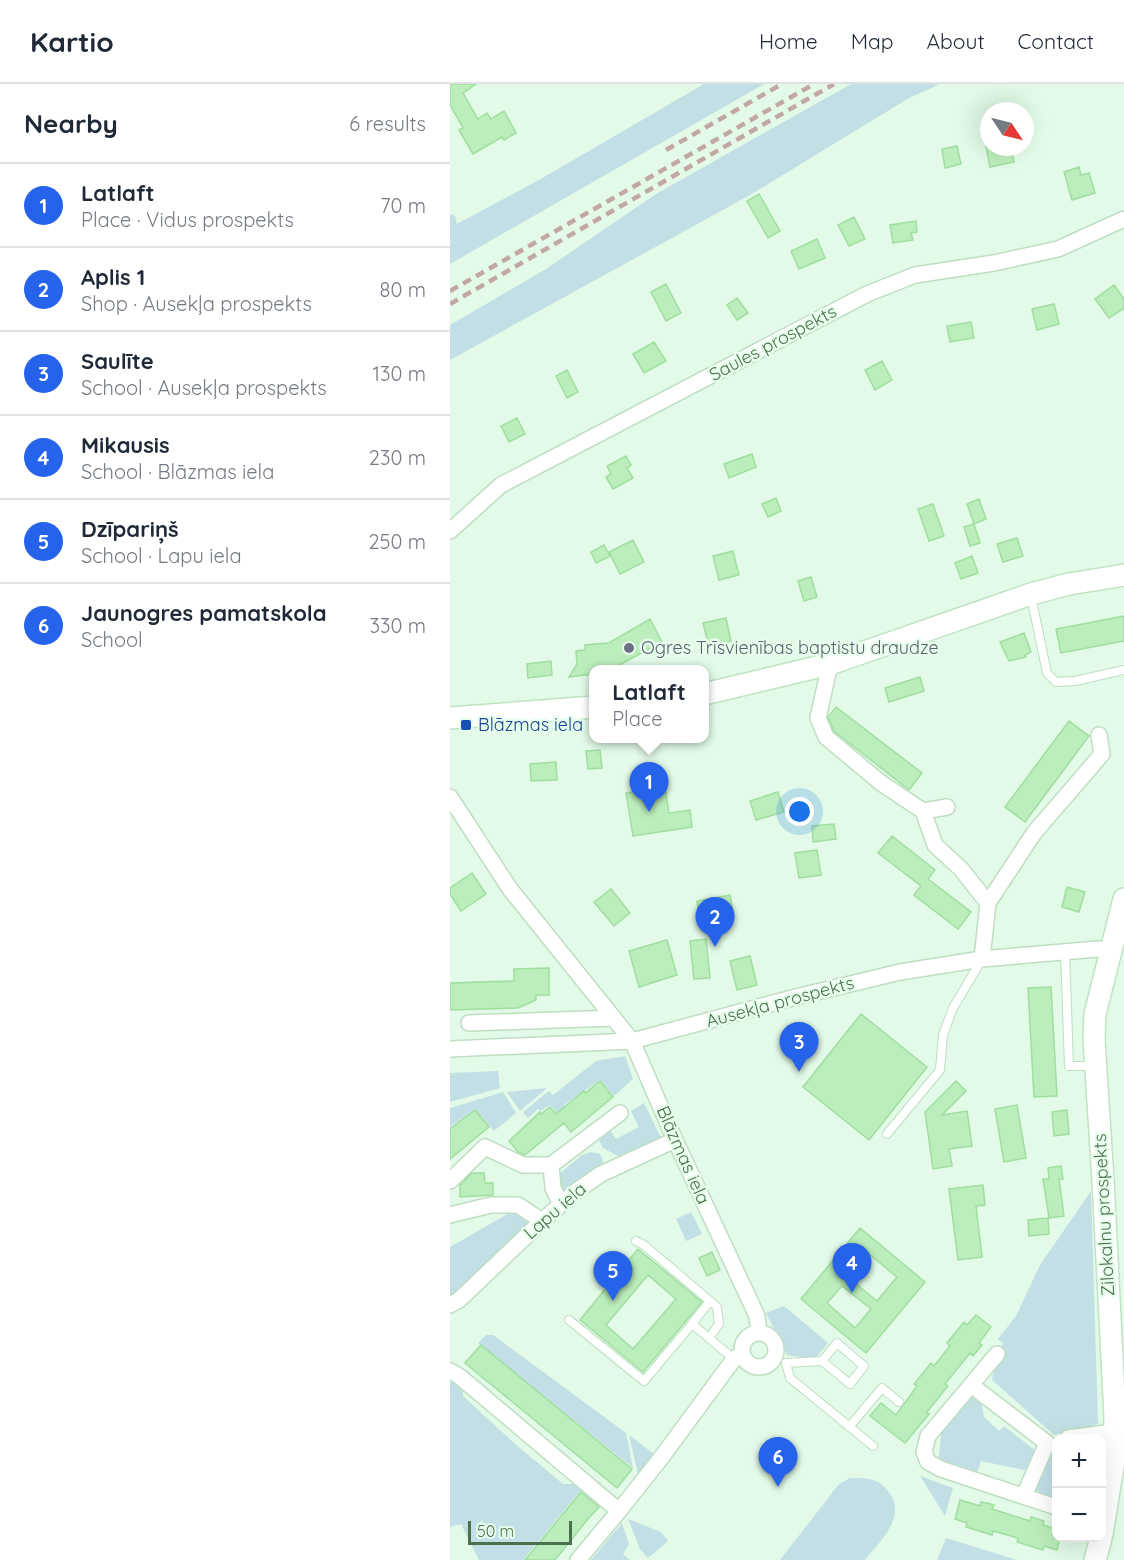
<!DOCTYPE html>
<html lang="en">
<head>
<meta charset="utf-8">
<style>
  body { margin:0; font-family:Quicksand,sans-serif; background:#f6f6f7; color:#1f2937 }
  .controls { position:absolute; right:18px; bottom:18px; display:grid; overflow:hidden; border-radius:12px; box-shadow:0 6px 24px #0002 }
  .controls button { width:54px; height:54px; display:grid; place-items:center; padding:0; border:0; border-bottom:2px solid #e0e1e3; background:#fff; color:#1f2937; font:30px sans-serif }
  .compass { position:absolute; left:530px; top:18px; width:54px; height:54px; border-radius:50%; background:#fff; box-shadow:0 6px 24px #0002; rotate:125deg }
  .scale { position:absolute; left:18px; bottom:15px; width:104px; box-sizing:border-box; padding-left:6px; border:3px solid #4c704b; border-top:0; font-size:16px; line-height:21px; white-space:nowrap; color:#4c704b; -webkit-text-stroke:4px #e8feec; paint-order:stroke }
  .you { position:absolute; left:350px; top:728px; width:21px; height:21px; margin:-15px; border:4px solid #fff; border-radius:50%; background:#1a73e8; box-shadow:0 0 0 9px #1a73e833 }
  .badge { display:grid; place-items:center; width:39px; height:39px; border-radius:50%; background:#2563eb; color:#fff; font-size:20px; font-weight:700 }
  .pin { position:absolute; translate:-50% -50px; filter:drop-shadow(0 2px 3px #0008) }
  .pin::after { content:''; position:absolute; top:32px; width:21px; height:18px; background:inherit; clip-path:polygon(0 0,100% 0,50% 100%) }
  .popup { position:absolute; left:139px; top:581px; width:120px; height:78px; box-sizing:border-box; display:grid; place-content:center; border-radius:12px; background:#fff; filter:drop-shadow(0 2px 4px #0005); font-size:20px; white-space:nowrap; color:#747a83 }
  .popup b { font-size:22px; color:#1f2937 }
  .popup::after { content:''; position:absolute; left:50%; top:100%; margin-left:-12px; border:12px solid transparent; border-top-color:#fff }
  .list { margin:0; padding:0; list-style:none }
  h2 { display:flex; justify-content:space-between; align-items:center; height:78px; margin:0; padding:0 24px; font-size:26px }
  h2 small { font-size:20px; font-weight:400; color:#747a83 }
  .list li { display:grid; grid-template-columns:39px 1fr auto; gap:18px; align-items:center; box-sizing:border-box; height:84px; padding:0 24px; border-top:2px solid #e0e1e3 }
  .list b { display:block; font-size:22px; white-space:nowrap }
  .list p { margin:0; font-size:20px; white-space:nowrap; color:#747a83 }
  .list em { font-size:20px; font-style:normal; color:#747a83 }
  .map { position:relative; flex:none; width:674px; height:1476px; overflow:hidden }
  header { display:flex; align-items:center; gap:36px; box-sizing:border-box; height:84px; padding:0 30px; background:#fff; border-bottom:2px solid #e0e1e3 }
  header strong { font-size:28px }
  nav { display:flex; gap:33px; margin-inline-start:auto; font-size:21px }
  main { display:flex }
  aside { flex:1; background:#fff }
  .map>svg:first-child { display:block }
  .green { fill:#c2dfe6 }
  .building { fill:#bcedbc; stroke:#9fdf9e; stroke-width:1.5; fill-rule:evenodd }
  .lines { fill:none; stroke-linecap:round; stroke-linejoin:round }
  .service-casing { stroke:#bfdec1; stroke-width:10 }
  .minor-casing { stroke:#bfdec1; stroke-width:18 }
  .secondary-casing { stroke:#bfe4c2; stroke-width:24 }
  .service { stroke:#fff; stroke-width:8 }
  .minor { stroke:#fff; stroke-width:15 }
  .secondary { stroke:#fff; stroke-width:21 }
  .rail { stroke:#c2a7a2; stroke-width:4.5; stroke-dasharray:9 6; stroke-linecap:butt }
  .worship-dot { fill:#6b7280; stroke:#e8feec; stroke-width:2 }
  .transit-dot { fill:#1a4fb4; stroke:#e8feec; stroke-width:2 }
  .labels { text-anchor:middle; stroke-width:5; stroke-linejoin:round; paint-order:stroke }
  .street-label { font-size:18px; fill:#4c704b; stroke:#e8feec }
  .worship-label { font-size:18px; fill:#5b616d; stroke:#e8feec; text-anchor:start }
  .transit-label { font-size:18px; fill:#164399; stroke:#e8feec; text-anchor:start }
</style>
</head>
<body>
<header>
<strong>Kartio</strong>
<nav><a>Home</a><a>Map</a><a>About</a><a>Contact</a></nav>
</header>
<main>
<aside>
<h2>Nearby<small>6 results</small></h2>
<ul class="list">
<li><span class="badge">1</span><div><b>Latlaft</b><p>Place · Vidus prospekts</p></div><em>70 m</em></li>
<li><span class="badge">2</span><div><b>Aplis 1</b><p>Shop · Ausekļa prospekts</p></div><em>80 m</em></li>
<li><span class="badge">3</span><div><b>Saulīte</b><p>School · Ausekļa prospekts</p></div><em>130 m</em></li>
<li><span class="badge">4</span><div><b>Mikausis</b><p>School · Blāzmas iela</p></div><em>230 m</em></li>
<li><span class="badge">5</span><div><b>Dzīpariņš</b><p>School · Lapu iela</p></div><em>250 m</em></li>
<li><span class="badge">6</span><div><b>Jaunogres pamatskola</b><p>School</p></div><em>330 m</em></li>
</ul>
</aside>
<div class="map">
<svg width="674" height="1476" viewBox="0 0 674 1476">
  <rect width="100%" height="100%" fill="#e2fae7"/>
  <path class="green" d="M 254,0 L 314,0 L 0,180 L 0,130 L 5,132 L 7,140 L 89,96 Z
    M 401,0 L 490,0 L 459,14 L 300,111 L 0,276 L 0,241 L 96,185 L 206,110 Z
    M 175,972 L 183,995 L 164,1012 L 150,996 L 114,1021 L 116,1024 L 108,1030 L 100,1021 L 91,1027 L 88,1025 L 78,1034 L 73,1028 L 99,1007 L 103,1011 L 146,977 Z
    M 48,987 L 50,1004 L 0,1018 L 0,989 Z
    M 97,1004 L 70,1027 L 57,1008 Z
    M 53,1008 L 66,1029 L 44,1047 L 25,1025 L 0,1043 L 0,1024 Z
    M 194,1019 L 212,1056 L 170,1073 L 153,1064 L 149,1057 L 152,1050 L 159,1045 L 166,1055 L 189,1043 L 181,1027 Z
    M 141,1068 L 150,1070 L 153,1076 L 152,1082 L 135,1092 L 117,1107 L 109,1104 L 108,1091 L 132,1071 Z
    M 641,1107 L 648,1340 L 604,1351 L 542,1296 L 545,1281 L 553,1259 L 548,1255 L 566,1232 L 590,1181 Z
    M 66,1125 L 87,1137 L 0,1213 L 0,1163 Z
    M 241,1128 L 252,1150 L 236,1157 L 226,1135 Z
    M 334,1222 L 378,1259 L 365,1275 L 337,1271 L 316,1229 Z
    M 36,1251 L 43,1251 L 176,1349 L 183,1384 L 28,1259 Z
    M 0,1296 L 13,1301 L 13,1312 L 64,1359 L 113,1400 L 124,1400 L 131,1406 L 73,1476 L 29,1476 L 11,1440 L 0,1443 Z
    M 524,1311 L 531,1316 L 534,1333 L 549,1347 L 554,1342 L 586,1367 L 579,1387 L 531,1377 L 527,1388 L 495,1379 L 489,1373 L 492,1343 L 510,1318 Z
    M 179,1351 L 209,1374 L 190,1399 Z
    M 606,1367 L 606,1417 L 586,1406 L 589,1390 L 599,1369 Z
    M 470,1392 L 503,1404 L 495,1432 Z
    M 400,1394 C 416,1394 427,1393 438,1407 C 458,1432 431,1456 415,1476 L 330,1476 L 389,1400 Z
    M 178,1435 L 211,1448 L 218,1457 L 198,1474 L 190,1465 Z
    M 172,1439 L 179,1460 L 173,1470 L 180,1476 L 141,1476 Z
    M 496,1454 L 567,1476 L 487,1476 Z"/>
  <path class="building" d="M 0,0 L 26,0 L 13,9 L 28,35 L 37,29 L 41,35 L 54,27 L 66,49 L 54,56 L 52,53 L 23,70 L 9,46 L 13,44 L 0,21 Z
    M 507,62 L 511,80 L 495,84 L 492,65 Z
    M 536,63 L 561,63 L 564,78 L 540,83 Z
    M 629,83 L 631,91 L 639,89 L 645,109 L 622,116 L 614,88 Z
    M 309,110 L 330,147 L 318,154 L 297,117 Z
    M 404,133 L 415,155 L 399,162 L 388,141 Z
    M 466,137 L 467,148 L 461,149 L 463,156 L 443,159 L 440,141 Z
    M 367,155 L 375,174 L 349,185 L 341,167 Z
    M 216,200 L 231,229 L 216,237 L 201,208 Z
    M 664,201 L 674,215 L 674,224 L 659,234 L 645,215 Z
    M 287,214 L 298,229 L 287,236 L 277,221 Z
    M 604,220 L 609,240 L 587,246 L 582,225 Z
    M 521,238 L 524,254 L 500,258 L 497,242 Z
    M 204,258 L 216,277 L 194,289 L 183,270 Z
    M 432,277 L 442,296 L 425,306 L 415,286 Z
    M 117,286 L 128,308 L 117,314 L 106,292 Z
    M 67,334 L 75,350 L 59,358 L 51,342 Z
    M 302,370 L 306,383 L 279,394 L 274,380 Z
    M 176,372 L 181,381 L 177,384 L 183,394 L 163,405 L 156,393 L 161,390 L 157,382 Z
    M 326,414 L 331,427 L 318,433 L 312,420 Z
    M 529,415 L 536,435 L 524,440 L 517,420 Z
    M 483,420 L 494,452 L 479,457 L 468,425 Z
    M 524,440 L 530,459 L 520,462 L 514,443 Z
    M 567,454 L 573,472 L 553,478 L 547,460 Z
    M 183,456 L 194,478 L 170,490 L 159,468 Z
    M 154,461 L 160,472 L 146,479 L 141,468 Z
    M 283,467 L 289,491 L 269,496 L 263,472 Z
    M 522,472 L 528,489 L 511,495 L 505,479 Z
    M 361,493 L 367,513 L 354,517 L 348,497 Z
    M 674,532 L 674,557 L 611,569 L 606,545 Z
    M 276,534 L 281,557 L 259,563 L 253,539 Z
    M 200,535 L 212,558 L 162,585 L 144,585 L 143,590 L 119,593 L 127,580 L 126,567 L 135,566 L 135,561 L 159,559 Z
    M 574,549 L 581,568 L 575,571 L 576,573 L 559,577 L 550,558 Z
    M 101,577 L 102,591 L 78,594 L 77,580 Z
    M 470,593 L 474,607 L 439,618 L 435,604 Z
    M 386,623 L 472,689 L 459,706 L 384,647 L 378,633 Z
    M 619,637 L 639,652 L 575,738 L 555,723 Z
    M 150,666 L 152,684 L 138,685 L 136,667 Z
    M 106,678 L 107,696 L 81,697 L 80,680 Z
    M 215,703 L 219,729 L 240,726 L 242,743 L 183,752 L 176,709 Z
    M 328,708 L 334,728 L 306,736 L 300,717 Z
    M 384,740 L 386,755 L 363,758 L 362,742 Z
    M 442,752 L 485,786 L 478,795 L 521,828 L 508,845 L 464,811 L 471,802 L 428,769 Z
    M 367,766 L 371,791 L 349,794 L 345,769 Z
    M 22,789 L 36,810 L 11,827 L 0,810 L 0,804 Z
    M 617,803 L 635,808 L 629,828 L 612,823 Z
    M 161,805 L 180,829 L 164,842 L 144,818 Z
    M 280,811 L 283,827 L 250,833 L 247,817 Z
    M 256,855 L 260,894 L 244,895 L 240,857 Z
    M 217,856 L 227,891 L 189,903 L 179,867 Z
    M 300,872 L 307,901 L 287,906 L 280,877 Z
    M 99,884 L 99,911 L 86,911 L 86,916 L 68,924 L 0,926 L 0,899 L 64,897 L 64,885 Z
    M 601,903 L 607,1012 L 584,1013 L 578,904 Z
    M 411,930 L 477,983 L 419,1056 L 353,1003 Z
    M 150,997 L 163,1013 L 121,1048 L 114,1039 L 75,1071 L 68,1068 L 59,1057 L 90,1028 L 91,1030 L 100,1023 L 106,1030 L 134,1007 L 135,1009 Z
    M 506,997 L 516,1007 L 492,1031 L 517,1027 L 522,1062 L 499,1065 L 502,1082 L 483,1085 L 475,1028 Z
    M 567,1021 L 576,1074 L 554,1078 L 545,1025 Z
    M 25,1026 L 39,1043 L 0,1075 L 0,1045 Z
    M 617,1026 L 619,1050 L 604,1052 L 602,1028 Z
    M 611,1082 L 613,1095 L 609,1095 L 614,1132 L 599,1134 L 593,1095 L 599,1095 L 598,1084 Z
    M 22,1089 L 34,1089 L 35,1099 L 43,1099 L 43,1111 L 10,1113 L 10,1101 Z
    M 533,1101 L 535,1121 L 526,1122 L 532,1173 L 508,1176 L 499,1105 Z
    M 598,1134 L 599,1150 L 579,1152 L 578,1136 Z
    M 410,1144 L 475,1198 L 416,1269 L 351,1215 ZM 419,1170 L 447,1193 L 427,1217 L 399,1194 ZM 392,1202 L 421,1225 L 405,1244 L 377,1219 Z
    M 188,1165 L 252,1218 L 193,1288 L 130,1236 ZM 198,1191 L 226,1215 L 183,1265 L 156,1241 Z
    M 262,1168 L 270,1186 L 257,1192 L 249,1174 Z
    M 526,1231 L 541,1243 L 529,1259 L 532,1261 L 523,1272 L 520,1269 L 495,1300 L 498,1302 L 477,1328 L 479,1330 L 455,1359 L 420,1332 L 431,1319 L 446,1331 L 467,1302 L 464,1300 L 481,1279 L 484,1282 L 500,1262 L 497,1259 L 514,1238 L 517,1241 Z
    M 31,1261 L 182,1385 L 167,1404 L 15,1279 Z
    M 131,1408 L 149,1423 L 138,1435 L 105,1476 L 75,1476 Z
    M 510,1416 L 530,1422 L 531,1418 L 537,1419 L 544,1421 L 542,1425 L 580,1437 L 581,1433 L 594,1437 L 593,1441 L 606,1445 L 606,1454 L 610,1454 L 607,1466 L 594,1462 L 593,1466 L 567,1458 L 568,1454 L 543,1447 L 542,1451 L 516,1443 L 517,1439 L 505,1435 Z"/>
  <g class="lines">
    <g class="service-casing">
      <path id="service" d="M 581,512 L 597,589 L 606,598 L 625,597 L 674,586
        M 615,867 L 619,982 L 643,982
        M 437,1050 L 490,986 L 493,951 L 503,924 L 531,877
        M 186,1157 L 194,1161 L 260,1217
        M 119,1236 L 194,1297 L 242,1240
        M 259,1254 L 269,1240 L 267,1223 L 260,1217 L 242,1240 L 284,1275
        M 372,1277 L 387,1259 L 414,1282 L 400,1300 L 372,1277 L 336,1279 L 340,1294 L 423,1362
        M 399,1343 L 432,1304 L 449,1318"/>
    </g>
    <g class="minor-casing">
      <path id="minor" d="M 0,447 L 51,401 L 417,210 L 465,191 L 544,179 L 608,165 L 674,135
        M 380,580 L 368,634 L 376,653 L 431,699 L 473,727 L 497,723
        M 0,713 L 60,805 L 182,957 L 225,1056 L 307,1232 L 309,1249
        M 473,727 L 485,761 L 511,785 L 538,819
        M 532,875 L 538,819 L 584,749 L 652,670 L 649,651
        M 19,939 L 164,934
        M 0,965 L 182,957 L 346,913 L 450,888 L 532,875 L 647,865 L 660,866
        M 0,1097 L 35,1063 L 73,1081 L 101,1081
        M 111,1120 L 103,1104 L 101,1081 L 170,1029
        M 0,1131 L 41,1121 L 68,1121 L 92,1137
        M 0,1221 L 9,1216 L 92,1137 L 125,1108 L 151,1090 L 225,1056
        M292 1266a17 17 0 1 1 34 0a17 17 0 1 1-34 0Z
        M 0,1287 L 9,1292 L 169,1427 L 211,1374 L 284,1275 L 292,1270
        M 521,1301 L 547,1270
        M 618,1354 L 664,1348
        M 574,1412 L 597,1359 L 521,1301 L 478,1352 L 474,1368 L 478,1378 L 491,1385 L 606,1423
        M 128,1476 L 169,1427"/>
    </g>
    <g class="secondary-casing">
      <path id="secondary" d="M 254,610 L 380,580 L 581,510 L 619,500 L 674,491
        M 0,634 L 144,623
        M 652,1450 L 664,1376 L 665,1333 L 653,1096 L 644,955 L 645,930 L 674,815
        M 645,1476 L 651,1454"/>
    </g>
    <use href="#service" class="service"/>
    <use href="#minor" class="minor"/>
    <use href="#secondary" class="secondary"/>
    <path class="rail" d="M 216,66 L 332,0
      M 0,207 L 364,0
      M 0,220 L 384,0"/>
  </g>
  <circle class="worship-dot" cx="179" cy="564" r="6"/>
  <rect class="transit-dot" x="10" y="635" width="12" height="12" rx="3"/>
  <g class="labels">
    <g class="street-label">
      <text transform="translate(323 259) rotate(-28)" y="6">Saules prospekts</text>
      <text transform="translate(330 918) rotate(-15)" y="6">Ausekļa prospekts</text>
      <text transform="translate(233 1071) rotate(66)" y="6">Blāzmas iela</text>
      <text transform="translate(105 1127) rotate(-41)" y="6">Lapu iela</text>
      <text transform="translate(654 1131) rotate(-93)" y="6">Zilokalnu prospekts</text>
    </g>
    <g class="worship-label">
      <text x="191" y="570">Ogres Trīsvienības baptistu draudze</text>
    </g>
    <g class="transit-label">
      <text x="28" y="647">Blāzmas iela</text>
    </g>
  </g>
</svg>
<div class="controls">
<button>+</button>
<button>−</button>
</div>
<svg class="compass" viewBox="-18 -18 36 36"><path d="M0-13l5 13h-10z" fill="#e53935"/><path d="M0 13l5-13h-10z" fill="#747a83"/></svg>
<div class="scale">50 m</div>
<div class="you"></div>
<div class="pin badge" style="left:199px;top:728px">1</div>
<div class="popup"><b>Latlaft</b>Place</div>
<div class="pin badge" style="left:265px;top:863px">2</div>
<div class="pin badge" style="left:349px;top:988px">3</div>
<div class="pin badge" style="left:402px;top:1209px">4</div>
<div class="pin badge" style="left:163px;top:1217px">5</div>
<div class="pin badge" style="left:328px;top:1403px">6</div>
</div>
</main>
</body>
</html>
